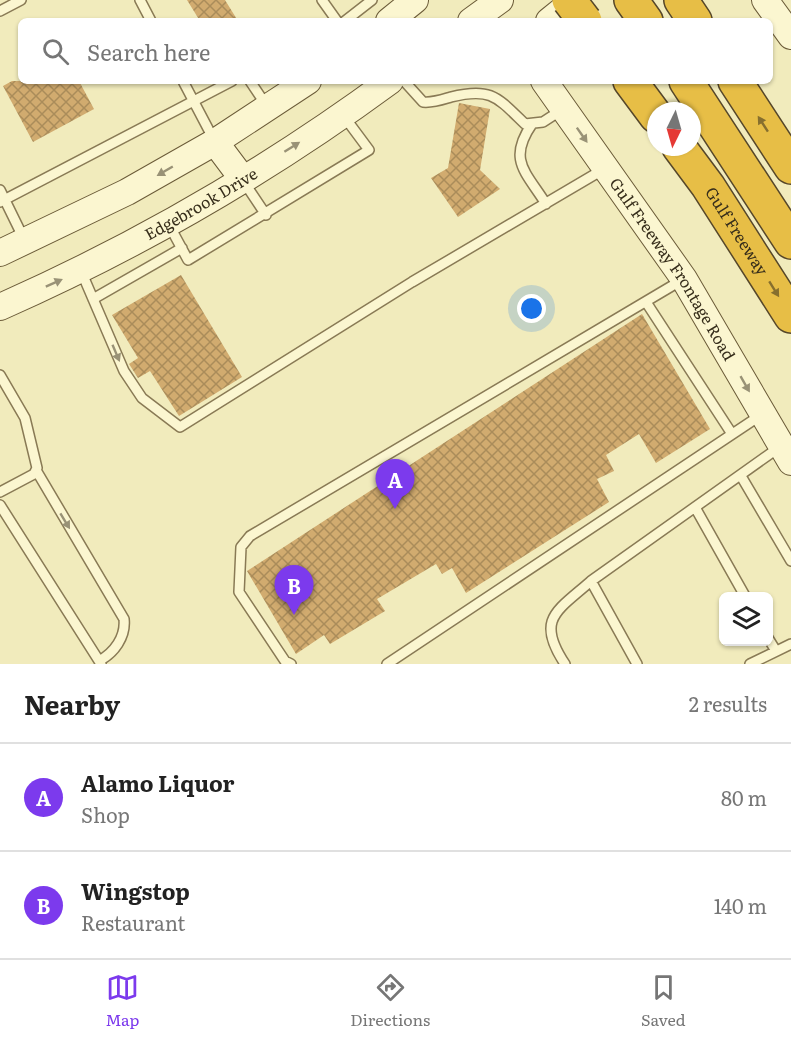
<!DOCTYPE html>
<html lang="en">
<head>
<meta charset="utf-8">
<style>
  body { margin:0; font-family:Literata,serif; background:#f2f2f2; color:#222 }
  .controls { position:absolute; right:18px; bottom:18px; display:grid; overflow:hidden; border-radius:9px; box-shadow:0 2px 4px #0004 }
  .controls button { width:54px; height:54px; display:grid; place-items:center; padding:0; border:0; border-bottom:2px solid #e0e0e0; background:#fff; color:#222; font:30px sans-serif }
  .compass { position:absolute; left:647px; top:102px; width:54px; height:54px; border-radius:50%; background:#fff; box-shadow:0 2px 4px #0004; rotate:185deg }
  .you { position:absolute; left:532px; top:309px; width:21px; height:21px; margin:-15px; border:4px solid #fff; border-radius:50%; background:#1a73e8; box-shadow:0 0 0 9px #1a73e833 }
  .badge { display:grid; place-items:center; width:39px; height:39px; border-radius:50%; background:#7c3aed; color:#fff; font-size:20px; font-weight:700 }
  .pin { position:absolute; translate:-50% -50px; filter:drop-shadow(0 2px 3px #0008) }
  .pin::after { content:''; position:absolute; top:32px; width:21px; height:18px; background:inherit; clip-path:polygon(0 0,100% 0,50% 100%) }
  .list { margin:0; padding:0; list-style:none }
  h2 { display:flex; justify-content:space-between; align-items:center; height:78px; margin:0; padding:0 24px; font-size:26px }
  h2 small { font-size:20px; font-weight:400; color:#767676 }
  .list li { display:grid; grid-template-columns:39px 1fr auto; gap:18px; align-items:center; box-sizing:border-box; height:108px; padding:0 24px; border-top:2px solid #e0e0e0 }
  .list b { display:block; font-size:22px; white-space:nowrap }
  .list p { margin:0; font-size:20px; white-space:nowrap; color:#767676 }
  .list em { font-size:20px; font-style:normal; color:#767676 }
  .icon { flex:none; width:33px; height:33px; fill:none; stroke:currentColor; stroke-width:2; stroke-linecap:round; stroke-linejoin:round }
  .map { position:relative; flex:none; width:791px; height:664px; overflow:hidden }
  .search { position:absolute; background:#fff; box-shadow:0 2px 4px #0004; left:18px; right:18px; top:18px; height:66px; display:flex; align-items:center; gap:15px; box-sizing:border-box; padding:0 21px; border-radius:9px; color:#767676; font-size:22px }
  .sheet { height:294px; background:#fff }
  nav { display:flex; justify-content:space-around; align-items:center; box-sizing:border-box; height:84px; border-top:2px solid #e0e0e0; background:#fff; font-size:16px; color:#767676 }
  nav a { display:grid; justify-items:center; gap:3px }
  nav .on { color:#7c3aed }
  .map>svg:first-child { display:block }
  .building { fill:url(#building-cross-hatch) }
  .lines { fill:none; stroke-linecap:round; stroke-linejoin:round }
  .service-casing { stroke:#897a55; stroke-width:12 }
  .secondary-casing { stroke:#6b5b38; stroke-width:28 }
  .motorway-casing { stroke:#56472a; stroke-width:36 }
  .service { stroke:#fbf6d0; stroke-width:9 }
  .secondary { stroke:#fbf6d0; stroke-width:26 }
  .motorway { stroke:#e7be46; stroke-width:33 }
  .motorway-bridge-casing { stroke:#56472a; stroke-width:36; stroke-linecap:butt }
  .motorway-bridge { stroke:#e7be46; stroke-width:33 }
  .oneway { fill:#866f2e }
  .oneway2 { fill:#999276 }
  .labels { text-anchor:middle; stroke-width:4.5; stroke-linejoin:round; paint-order:stroke }
  .street-label { font-size:16px; fill:#372e1b; stroke:#f8f3cc }
</style>
</head>
<body>
<div class="map">
<svg width="791" height="664" viewBox="0 0 791 664">
  <defs>
    <pattern id="building-cross-hatch" width="8" height="8" patternUnits="userSpaceOnUse" patternTransform="scale(1.5)"><rect width="8" height="8" fill="#d1ab6f"/><path d="M0 0l8 8M0 8l8-8" fill="none" stroke="#aa8c5a"/></pattern>
  </defs>
  <rect width="100%" height="100%" fill="#f1ebbc"/>
  <path class="building" d="M 187,0 L 225,0 L 238,21 L 200,21 Z
    M 12,81 L 79,81 L 94,109 L 33,142 L 3,86 Z
    M 459,103 L 490,109 L 480,170 L 500,189 L 458,217 L 431,178 L 448,168 Z
    M 181,275 L 242,377 L 179,416 L 150,371 L 138,378 L 129,364 L 138,358 L 112,315 Z
    M 642,314 L 710,429 L 656,463 L 639,434 L 606,455 L 614,471 L 597,479 L 609,502 L 466,593 L 452,568 L 442,574 L 436,564 L 377,599 L 385,611 L 330,644 L 324,635 L 296,654 L 247,571 Z"/>
  <g class="lines">
    <g class="service-casing">
      <path id="service" d="M 140,0 L 151,21
        M 322,0 L 337,21
        M 0,11 L 21,0
        M 345,21 L 372,0
        M 183,81 L 214,140
        M 250,81 L 266,105
        M 404,81 L 423,102 C 433,103 441,100 451,97 C 491,87 497,97 525,124 L 543,122 L 563,109
        M 532,124 C 507,160 526,172 546,204
        M 244,182 L 266,215
        M 0,190 L 24,239
        M 0,202 L 232,81
        M 169,225 L 188,260 L 369,150 L 343,115
        M 81,271 L 124,371 L 142,398 L 180,427 L 412,282 L 604,169
        M 93,299 L 182,248
        M 646,302 L 732,434
        M 0,375 L 25,418 L 37,468 L 34,474 L 0,492
        M 36,470 L 124,619 C 126,637 114,653 99,661
        M 741,476 L 791,561
        M 0,505 L 101,664
        M 696,509 L 745,596
        M 768,638 L 776,651
        M 291,664 L 285,661 L 239,592 L 241,547 L 250,536 L 682,280
        M 387,664 L 761,415
        M 565,664 C 535,619 557,611 591,581
        M 637,664 L 591,581 L 781,446
        M 750,664 L 791,644"/>
    </g>
    <g class="secondary-casing">
      <g id="secondary">
        <path d="M 765,0 L 791,36"/>
        <path d="M 389,21 L 415,0"/>
        <path d="M 471,21 L 500,0"/>
        <path d="M 549,21 L 575,0"/>
        <path id="s1" d="M 544,81 L 684,279 L 791,462"/>
        <path d="M 215,142 L 242,178"/>
        <path d="M 0,253 L 127,192 L 215,142 L 308,81"/>
        <path id="s2" d="M 0,307 C 138,246 269,170 390,81"/>
      </g>
    </g>
    <g class="motorway-casing">
      <g id="motorway">
        <path d="M 631,0 L 646,21"/>
        <path d="M 681,0 L 695,21"/>
        <path d="M 630,81 L 656,116"/>
        <path d="M 686,81 L 791,242"/>
        <path d="M 735,81 L 791,167"/>
        <path id="s3" d="M 679,147 L 708,186 L 791,316"/>
      </g>
    </g>
    <use href="#service" class="service"/>
    <use href="#secondary" class="secondary"/>
    <use href="#motorway" class="motorway"/>
    <g class="motorway-bridge-casing">
      <path id="motorway-bridge" d="M 569,0 L 585,21"/>
    </g>
    <use href="#motorway-bridge" class="motorway-bridge"/>
  </g>
  <defs><path id="oneway-solid" d="M-6-.8H1V-3.2L6.5 0L1 3.2V.8H-6Z" transform="scale(1.5)"/></defs>
  <g class="oneway">
    <use href="#oneway-solid" transform="translate(763 124) rotate(-123)"/>
    <use href="#oneway-solid" transform="translate(774 289) rotate(58)"/>
  </g>
  <g class="oneway2">
    <use href="#oneway-solid" transform="translate(582 135) rotate(55)"/>
    <use href="#oneway-solid" transform="translate(292 147) rotate(-32)"/>
    <use href="#oneway-solid" transform="translate(165 171) rotate(150)"/>
    <use href="#oneway-solid" transform="translate(54 283) rotate(-24)"/>
    <use href="#oneway-solid" transform="translate(116 353) rotate(67)"/>
    <use href="#oneway-solid" transform="translate(745 384) rotate(60)"/>
    <use href="#oneway-solid" transform="translate(65 521) rotate(59)"/>
  </g>
  <g class="labels">
    <g class="street-label">
      <text dy="6" stroke="none"><textPath href="#s2" startOffset="226">Edgebrook Drive</textPath></text>
      <text dy="6" stroke="none"><textPath href="#s3" startOffset="102">Gulf Freeway</textPath></text>
      <text dy="6" stroke="none"><textPath href="#s1" startOffset="228">Gulf Freeway Frontage Road</textPath></text>
    </g>
  </g>
</svg>
<div class="controls">
<button><svg class="icon" aria-label="layers" viewBox="0 0 24 24"><path d="M12 4l9 5-9 5-9-5zM3 14l9 5 9-5"/></svg></button>
</div>
<svg class="compass" viewBox="-18 -18 36 36"><path d="M0-13l5 13h-10z" fill="#e53935"/><path d="M0 13l5-13h-10z" fill="#767676"/></svg>
<div class="you"></div>
<div class="pin badge" style="left:395px;top:509px">A</div>
<div class="pin badge" style="left:294px;top:615px">B</div>
<div class="search"><svg class="icon" aria-label="search" viewBox="0 0 24 24"><circle cx="10" cy="10" r="6"/><path d="M15 15l6 6"/></svg>Search here</div>
</div>
<section class="sheet">
<h2>Nearby<small>2 results</small></h2>
<ul class="list">
<li><span class="badge">A</span><div><b>Alamo Liquor</b><p>Shop</p></div><em>80 m</em></li>
<li><span class="badge">B</span><div><b>Wingstop</b><p>Restaurant</p></div><em>140 m</em></li>
</ul>
</section>
<nav>
<a class="on"><svg class="icon" aria-label="map" viewBox="0 0 24 24"><path d="M3 6l6-2 6 2 6-2v14l-6 2-6-2-6 2zM9 4v14M15 6v14"/></svg>Map</a>
<a><svg class="icon" aria-label="directions" viewBox="0 0 24 24"><path d="M12 3l9 9-9 9-9-9zM9 14v-3h6M13 9l2 2-2 2"/></svg>Directions</a>
<a><svg class="icon" aria-label="saved" viewBox="0 0 24 24"><path d="M7 4h10v16l-5-4-5 4z"/></svg>Saved</a>
</nav>
</body>
</html>
